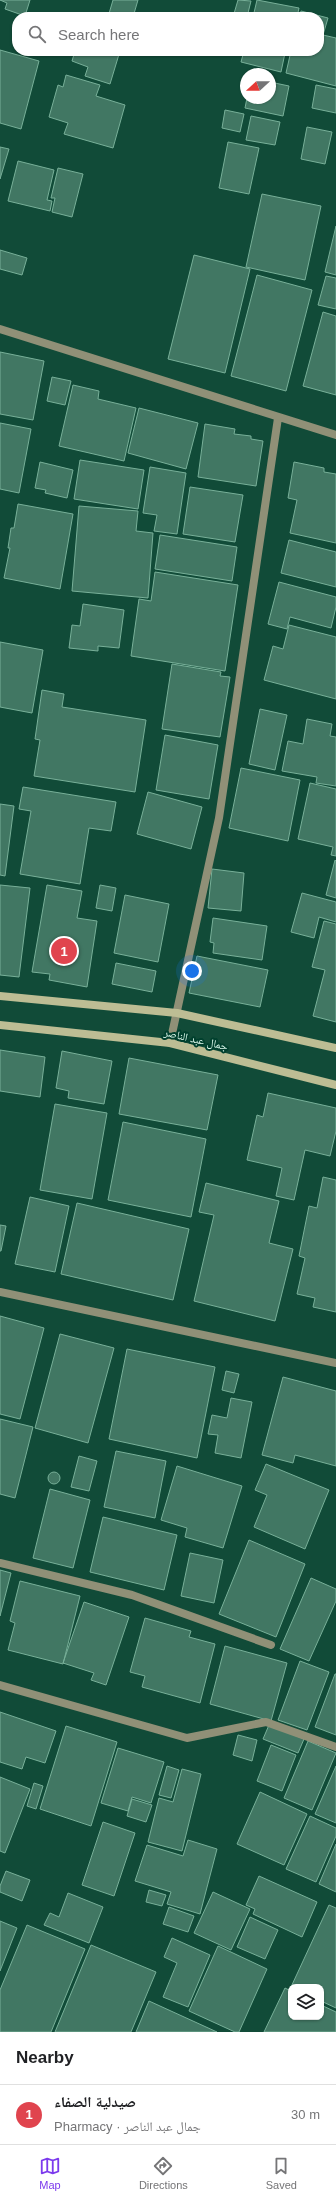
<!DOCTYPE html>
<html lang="en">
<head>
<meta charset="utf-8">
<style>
  body { margin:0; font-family:Arial,"Noto Naskh Arabic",sans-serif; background:#f6f6f6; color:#202124 }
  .controls { position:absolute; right:12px; bottom:12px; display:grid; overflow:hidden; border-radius:8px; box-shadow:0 1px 3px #0004 }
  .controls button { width:36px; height:36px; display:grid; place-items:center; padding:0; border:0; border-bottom:1px solid #e0e0e0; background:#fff; color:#202124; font:20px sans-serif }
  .compass { position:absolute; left:240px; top:68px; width:36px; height:36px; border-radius:50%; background:#fff; box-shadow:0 1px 3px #0004; rotate:249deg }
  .you { position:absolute; left:192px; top:971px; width:14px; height:14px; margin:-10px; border:3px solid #fff; border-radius:50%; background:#1a73e8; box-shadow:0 0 0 6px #1a73e833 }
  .badge { display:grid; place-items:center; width:26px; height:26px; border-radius:50%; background:#7c3aed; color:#fff; font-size:13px; font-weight:700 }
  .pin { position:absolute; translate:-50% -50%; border:2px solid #fff; box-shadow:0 1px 4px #0006 }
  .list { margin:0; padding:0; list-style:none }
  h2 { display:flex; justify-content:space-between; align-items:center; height:52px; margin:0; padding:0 16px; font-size:17px }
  h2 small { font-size:13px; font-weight:400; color:#757577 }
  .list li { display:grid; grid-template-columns:26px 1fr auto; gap:12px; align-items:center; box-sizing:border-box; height:60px; padding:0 16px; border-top:1px solid #e0e0e0 }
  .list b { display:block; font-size:15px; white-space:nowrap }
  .list p { margin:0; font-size:13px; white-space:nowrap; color:#757577 }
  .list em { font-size:13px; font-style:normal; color:#757577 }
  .icon { flex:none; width:22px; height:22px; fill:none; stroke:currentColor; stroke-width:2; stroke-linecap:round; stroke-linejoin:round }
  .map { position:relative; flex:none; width:336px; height:2032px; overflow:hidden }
  .search { position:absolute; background:#fff; box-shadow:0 1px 3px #0004; left:12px; right:12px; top:12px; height:44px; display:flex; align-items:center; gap:10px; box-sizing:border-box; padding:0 14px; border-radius:16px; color:#757577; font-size:15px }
  .sheet { height:112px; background:#fff }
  nav { display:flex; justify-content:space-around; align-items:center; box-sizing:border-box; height:56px; border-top:1px solid #e0e0e0; background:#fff; font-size:11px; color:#757577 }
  nav a { display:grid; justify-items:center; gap:2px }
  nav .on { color:#7c3aed }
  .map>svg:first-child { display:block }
  .building { fill:#417763; stroke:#78b099 }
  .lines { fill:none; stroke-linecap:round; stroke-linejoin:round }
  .street { stroke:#909077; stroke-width:8 }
  .secondary { stroke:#bdbd94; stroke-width:8 }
  .labels { text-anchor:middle; stroke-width:4; stroke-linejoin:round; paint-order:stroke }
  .street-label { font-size:11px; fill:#dffbef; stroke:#01402e }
</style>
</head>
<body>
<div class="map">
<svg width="336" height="2032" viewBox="0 0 336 2032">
  <rect width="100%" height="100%" fill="#114b38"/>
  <path class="building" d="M 0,0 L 30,0 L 25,16 L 5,9 L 7,3 Z
    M 113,0 L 138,0 L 133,17 L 108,17 Z
    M 238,0 L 251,1 L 247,17 L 233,17 Z
    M 257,0 L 299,8 L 297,17 L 253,17 Z
    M 301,11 L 328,18 L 323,35 L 336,38 L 336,86 L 286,73 L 291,51 L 319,51 L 319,17 L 299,17 Z
    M 0,50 L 39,61 L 21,129 L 0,123 Z
    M 75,51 L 120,51 L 110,84 L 85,76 L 88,67 L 72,61 Z
    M 244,51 L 278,51 L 285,53 L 281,72 L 241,62 Z
    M 66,75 L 100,85 L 96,96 L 125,105 L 113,148 L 64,134 L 68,123 L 49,117 L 58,85 L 63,87 Z
    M 270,82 L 289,86 L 283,116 L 245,108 L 247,98 L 270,98 Z
    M 316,85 L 336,89 L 336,113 L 312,108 Z
    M 225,110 L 244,114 L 240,132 L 222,128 Z
    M 251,116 L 280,122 L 275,145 L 246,140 Z
    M 307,127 L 332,132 L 325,164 L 301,159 Z
    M 228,142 L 259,148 L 249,194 L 219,188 Z
    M 0,147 L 9,149 L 0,179 Z
    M 18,161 L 54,170 L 47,200 L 52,201 L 50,211 L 8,201 Z
    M 58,168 L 83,174 L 72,217 L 52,212 L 55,198 L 51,198 Z
    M 262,194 L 321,206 L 305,280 L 246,267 Z
    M 336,226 L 336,275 L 325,272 Z
    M 0,250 L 27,258 L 22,275 L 0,269 Z
    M 194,255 L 250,269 L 225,373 L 168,359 Z
    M 257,275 L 312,290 L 286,391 L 231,376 Z
    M 326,276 L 336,278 L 336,309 L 318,305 Z
    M 323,312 L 336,316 L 336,395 L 303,386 Z
    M 0,352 L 44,361 L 33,420 L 0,414 Z
    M 52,377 L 71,381 L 65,405 L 47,401 Z
    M 73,385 L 99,391 L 98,399 L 136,408 L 124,461 L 59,446 Z
    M 139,408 L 198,423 L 186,469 L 128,453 Z
    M 0,423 L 31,429 L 19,493 L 0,489 Z
    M 205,424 L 235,429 L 234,434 L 251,436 L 251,439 L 263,441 L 256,486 L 198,477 Z
    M 80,460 L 144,470 L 138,509 L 74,499 Z
    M 40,462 L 73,470 L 67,498 L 45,493 L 46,490 L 35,488 Z
    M 294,462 L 324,468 L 324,472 L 336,474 L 336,543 L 290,533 L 297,500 L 288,498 Z
    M 150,467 L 186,473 L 177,534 L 154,531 L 157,515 L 143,513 Z
    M 190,487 L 243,495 L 235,542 L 183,534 Z
    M 18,504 L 73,514 L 60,589 L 4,578 L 10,548 L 8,548 L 11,528 L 14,528 Z
    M 79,506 L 138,511 L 136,531 L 153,533 L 148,598 L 72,591 Z
    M 160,535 L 237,547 L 232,581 L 155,569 Z
    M 289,540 L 336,552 L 336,587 L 281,573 Z
    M 155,572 L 238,585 L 225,671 L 131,656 L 139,599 L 151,601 Z
    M 279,582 L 336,597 L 336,607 L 331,628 L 290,617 L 287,629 L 268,624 Z
    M 83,604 L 124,610 L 119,648 L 98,646 L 98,651 L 69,648 L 72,625 L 80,626 Z
    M 289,625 L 336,637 L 336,699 L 264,680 L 273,646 L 283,649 Z
    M 0,642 L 43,650 L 32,713 L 0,707 Z
    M 172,664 L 221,672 L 220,676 L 230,677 L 220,737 L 162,729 Z
    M 42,690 L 64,694 L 62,707 L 146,720 L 135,792 L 34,776 L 40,740 L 35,739 Z
    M 260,709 L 287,715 L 275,770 L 249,764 Z
    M 307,719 L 332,724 L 330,736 L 336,737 L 336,786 L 316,783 L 317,777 L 282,771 L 288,741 L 303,744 Z
    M 165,735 L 218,745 L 209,799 L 156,790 Z
    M 241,768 L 300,780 L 288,841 L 229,828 Z
    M 310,783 L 336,789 L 336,856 L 331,855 L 333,847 L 298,839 Z
    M 23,787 L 116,802 L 111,831 L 89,828 L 80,884 L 20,874 L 31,811 L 19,809 Z
    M 148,792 L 202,807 L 191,849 L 137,834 Z
    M 0,804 L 14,806 L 5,876 L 0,875 Z
    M 335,860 L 336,861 L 336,898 L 326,895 Z
    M 212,869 L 244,873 L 241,911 L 208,908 Z
    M 0,885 L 30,888 L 19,977 L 0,975 Z
    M 47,885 L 82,891 L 77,918 L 97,921 L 87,987 L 49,980 L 50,974 L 32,972 Z
    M 100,885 L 116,888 L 112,911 L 96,908 Z
    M 302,893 L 336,902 L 336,922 L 319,917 L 314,938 L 291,932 Z
    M 125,895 L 169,904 L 158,962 L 114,953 Z
    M 213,918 L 267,926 L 262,960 L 213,953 L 214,943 L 210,942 Z
    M 324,921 L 336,924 L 336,1022 L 313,1016 L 325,970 L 312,967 Z
    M 197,956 L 268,970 L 260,1007 L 189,993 Z
    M 116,963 L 156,971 L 152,992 L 112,984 Z
    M 0,1050 L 45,1057 L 40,1097 L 0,1091 Z
    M 62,1051 L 112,1061 L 104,1104 L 68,1098 L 69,1091 L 56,1088 Z
    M 129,1058 L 218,1075 L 207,1130 L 119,1114 Z
    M 268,1093 L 336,1108 L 336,1131 L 330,1156 L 305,1150 L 294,1200 L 276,1196 L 282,1168 L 247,1160 L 257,1115 L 263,1117 Z
    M 55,1104 L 107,1113 L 92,1199 L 40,1190 Z
    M 123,1122 L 206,1139 L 191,1217 L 108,1200 Z
    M 323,1177 L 336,1180 L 336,1312 L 313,1307 L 315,1298 L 297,1294 L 305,1258 L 299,1256 L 309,1206 L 317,1208 Z
    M 206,1183 L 279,1201 L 269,1243 L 293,1249 L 275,1321 L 194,1301 L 214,1215 L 199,1212 Z
    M 30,1197 L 69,1206 L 55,1272 L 15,1264 Z
    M 77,1203 L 189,1229 L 173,1300 L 61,1274 Z
    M 0,1225 L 6,1226 L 1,1251 L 0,1251 Z
    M 0,1316 L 44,1328 L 20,1419 L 0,1414 Z
    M 60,1334 L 114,1348 L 88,1443 L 35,1428 Z
    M 127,1349 L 215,1367 L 197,1458 L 109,1439 Z
    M 226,1371 L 239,1374 L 234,1393 L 222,1390 Z
    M 283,1377 L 336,1391 L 336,1466 L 295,1455 L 293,1463 L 262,1455 Z
    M 231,1398 L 252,1402 L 241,1458 L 215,1453 L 218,1435 L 208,1434 L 212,1415 L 227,1418 Z
    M 0,1419 L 33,1427 L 15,1498 L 0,1494 Z
    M 116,1451 L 166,1461 L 155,1518 L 104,1507 Z
    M 79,1456 L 97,1461 L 89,1491 L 71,1487 Z
    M 266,1464 L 329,1490 L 305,1549 L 254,1527 L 267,1495 L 255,1490 Z
    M 177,1466 L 242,1486 L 223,1548 L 185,1537 L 187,1528 L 161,1520 Z
    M48 1478a6 6 0 1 1 12 0a6 6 0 1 1-12 0Z
    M 50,1489 L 90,1500 L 73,1568 L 33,1558 Z
    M 103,1517 L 177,1535 L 164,1590 L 90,1572 Z
    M 249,1540 L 305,1564 L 276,1637 L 219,1614 Z
    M 190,1553 L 223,1560 L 214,1603 L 181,1596 Z
    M 0,1570 L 11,1573 L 0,1616 Z
    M 311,1578 L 336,1589 L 336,1601 L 309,1661 L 280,1649 Z
    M 20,1581 L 80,1596 L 63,1664 L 8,1650 L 15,1623 L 10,1621 Z
    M 84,1602 L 129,1617 L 106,1685 L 91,1680 L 94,1673 L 63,1663 Z
    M 145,1618 L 191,1631 L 189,1637 L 215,1644 L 200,1703 L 142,1687 L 145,1676 L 130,1672 Z
    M 225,1646 L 287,1663 L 271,1721 L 210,1704 Z
    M 300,1661 L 329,1672 L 307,1730 L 278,1720 Z
    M 335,1674 L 336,1674 L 336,1735 L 315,1727 Z
    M 0,1712 L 56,1731 L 45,1763 L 26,1757 L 22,1769 L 0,1762 Z
    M 269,1725 L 304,1739 L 298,1753 L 263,1739 Z
    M 66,1726 L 117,1742 L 91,1826 L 40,1809 Z
    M 238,1735 L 257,1740 L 252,1761 L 233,1755 Z
    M 308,1741 L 336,1753 L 312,1810 L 284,1798 Z
    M 271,1745 L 296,1755 L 282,1791 L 257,1781 Z
    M 118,1748 L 164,1762 L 151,1803 L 132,1797 L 128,1811 L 101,1803 Z
    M 167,1766 L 179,1770 L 171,1798 L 159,1795 Z
    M 336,1766 L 336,1823 L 315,1814 Z
    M 182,1769 L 201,1774 L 182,1851 L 148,1842 L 159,1798 L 173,1802 Z
    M 0,1777 L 30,1789 L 5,1853 L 0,1851 Z
    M 34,1783 L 43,1786 L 36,1809 L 27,1806 Z
    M 260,1792 L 307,1814 L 284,1865 L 237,1844 Z
    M 132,1799 L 152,1805 L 146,1822 L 127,1816 Z
    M 310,1816 L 336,1828 L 336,1836 L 316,1882 L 286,1869 Z
    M 103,1822 L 135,1833 L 114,1896 L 82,1885 Z
    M 188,1840 L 217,1849 L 200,1914 L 167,1904 L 171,1892 L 135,1881 L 147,1845 L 183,1856 Z
    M 336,1844 L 336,1892 L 319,1884 Z
    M 6,1871 L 30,1880 L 22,1901 L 0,1892 L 0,1886 Z
    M 259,1876 L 317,1902 L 302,1937 L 253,1914 L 255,1909 L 246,1905 Z
    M 149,1890 L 166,1895 L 162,1906 L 146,1902 Z
    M 213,1892 L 250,1909 L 231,1950 L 194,1933 Z
    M 68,1893 L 103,1907 L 89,1943 L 44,1925 L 50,1913 L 59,1917 Z
    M 329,1905 L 336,1908 L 336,2008 L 321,2001 L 321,1987 L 291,1987 Z
    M 169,1907 L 194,1916 L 188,1932 L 163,1924 Z
    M 250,1917 L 278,1930 L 265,1959 L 237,1947 Z
    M 0,1921 L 17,1928 L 0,1971 Z
    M 27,1925 L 85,1949 L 51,2032 L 0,2032 L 0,1990 Z
    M 172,1938 L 210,1955 L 188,2007 L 163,1997 L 177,1963 L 164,1957 Z
    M 91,1945 L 156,1972 L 131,2032 L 55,2032 Z
    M 218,1946 L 267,1969 L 239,2032 L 235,2032 L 189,2011 Z
    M 285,1988 L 291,1991 L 291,2017 L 321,2017 L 321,2005 L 336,2012 L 336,2032 L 264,2032 Z
    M 149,2001 L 217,2032 L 136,2032 Z"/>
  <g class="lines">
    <path class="street" d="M 0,329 L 336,435
      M 170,1043 L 219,818 L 278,418
      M 0,1292 L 336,1363
      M 0,1563 L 132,1595 L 271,1645
      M 0,1685 L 187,1738 L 266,1722 L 336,1747"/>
    <path class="secondary" d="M 0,996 L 177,1013 L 336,1048
      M 0,1025 L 170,1043 L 336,1085"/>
  </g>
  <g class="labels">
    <g class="street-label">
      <text transform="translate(196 1039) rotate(13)" y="4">جمال عبد الناصر</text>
    </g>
  </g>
</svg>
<div class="controls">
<button><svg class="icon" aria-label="layers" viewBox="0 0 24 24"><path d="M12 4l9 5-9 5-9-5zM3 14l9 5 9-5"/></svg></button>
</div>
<svg class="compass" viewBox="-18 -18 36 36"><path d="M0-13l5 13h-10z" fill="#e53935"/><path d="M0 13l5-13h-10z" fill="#757577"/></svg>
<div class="you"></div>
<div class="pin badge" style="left:64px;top:951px;background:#e0444e">1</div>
<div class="search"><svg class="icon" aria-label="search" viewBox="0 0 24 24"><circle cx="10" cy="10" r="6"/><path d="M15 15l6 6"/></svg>Search here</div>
</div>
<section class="sheet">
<h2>Nearby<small></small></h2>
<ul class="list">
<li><span class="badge" style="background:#e0444e">1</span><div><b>صيدلية الصفاء</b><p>Pharmacy · جمال عبد الناصر</p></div><em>30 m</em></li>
</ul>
</section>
<nav>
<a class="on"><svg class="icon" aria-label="map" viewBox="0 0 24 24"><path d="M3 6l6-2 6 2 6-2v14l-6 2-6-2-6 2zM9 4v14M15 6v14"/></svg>Map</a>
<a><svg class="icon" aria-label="directions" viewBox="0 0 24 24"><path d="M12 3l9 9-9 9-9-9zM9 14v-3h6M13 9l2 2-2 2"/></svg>Directions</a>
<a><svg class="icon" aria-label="saved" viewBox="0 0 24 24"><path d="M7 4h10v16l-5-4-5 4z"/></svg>Saved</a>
</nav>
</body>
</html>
